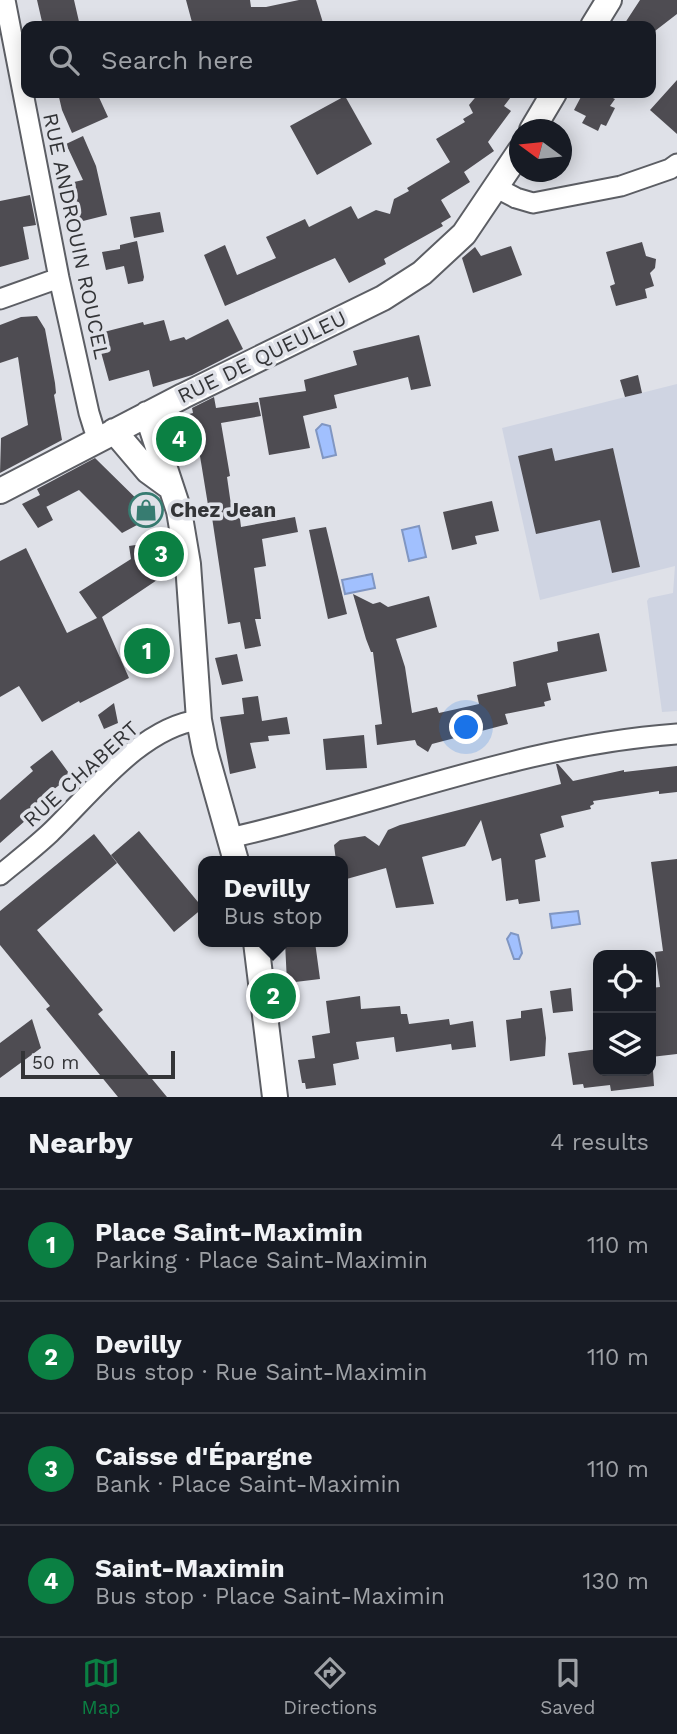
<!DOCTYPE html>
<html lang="en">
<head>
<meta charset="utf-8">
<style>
  body { margin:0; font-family:"Work Sans",sans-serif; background:#242831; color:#f1f3f6 }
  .controls { position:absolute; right:21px; bottom:21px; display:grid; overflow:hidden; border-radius:14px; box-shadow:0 4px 18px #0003 }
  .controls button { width:63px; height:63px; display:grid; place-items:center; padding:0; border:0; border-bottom:2px solid #363941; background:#171b24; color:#f1f3f6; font:35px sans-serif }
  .compass { position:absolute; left:509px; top:119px; width:63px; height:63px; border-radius:50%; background:#171b24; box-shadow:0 4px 18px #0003; rotate:285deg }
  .scale { position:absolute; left:21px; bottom:18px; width:154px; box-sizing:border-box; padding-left:7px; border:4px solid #333437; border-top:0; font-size:19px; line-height:24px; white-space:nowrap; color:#333437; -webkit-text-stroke:5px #dfe1e8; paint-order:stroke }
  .you { position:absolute; left:467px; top:728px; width:24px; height:24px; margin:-18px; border:5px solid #fff; border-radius:50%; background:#1a73e8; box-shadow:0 0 0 10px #1a73e833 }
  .badge { display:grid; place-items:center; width:46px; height:46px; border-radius:50%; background:#0b8043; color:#fff; font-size:23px; font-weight:700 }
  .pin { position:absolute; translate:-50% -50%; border:4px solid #fff; box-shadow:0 2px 7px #0006 }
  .popup { position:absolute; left:198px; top:856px; width:150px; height:91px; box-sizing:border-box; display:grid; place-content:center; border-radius:14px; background:#171b24; filter:drop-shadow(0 2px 5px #0005); font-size:23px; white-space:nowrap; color:#9ea1a6 }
  .popup b { font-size:26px; color:#f1f3f6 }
  .popup::after { content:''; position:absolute; left:50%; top:100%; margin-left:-14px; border:14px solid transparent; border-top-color:#171b24 }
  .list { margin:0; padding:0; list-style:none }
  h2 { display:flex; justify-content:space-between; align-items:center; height:91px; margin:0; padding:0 28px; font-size:30px }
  h2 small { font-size:23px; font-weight:400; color:#9ea1a6 }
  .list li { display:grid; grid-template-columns:46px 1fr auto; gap:21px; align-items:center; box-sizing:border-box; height:112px; padding:0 28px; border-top:2px solid #363941 }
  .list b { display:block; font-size:26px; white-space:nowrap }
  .list p { margin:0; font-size:23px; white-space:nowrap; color:#9ea1a6 }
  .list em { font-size:23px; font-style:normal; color:#9ea1a6 }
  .icon { flex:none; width:38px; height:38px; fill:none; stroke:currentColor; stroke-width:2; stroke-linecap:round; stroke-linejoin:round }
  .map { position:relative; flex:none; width:677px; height:1097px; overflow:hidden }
  .search { position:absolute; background:#171b24; box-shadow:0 4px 18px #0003; left:21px; right:21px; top:21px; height:77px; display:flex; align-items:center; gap:18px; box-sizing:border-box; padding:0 24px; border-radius:14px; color:#9ea1a6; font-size:26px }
  .sheet { height:539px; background:#171b24 }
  nav { display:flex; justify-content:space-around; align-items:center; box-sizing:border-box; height:98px; border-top:2px solid #363941; background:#171b24; font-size:19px; color:#9ea1a6 }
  nav a { display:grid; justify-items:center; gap:4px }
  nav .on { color:#0b8043 }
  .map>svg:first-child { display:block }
  .built { fill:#cfd4e2 }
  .water { fill:#a1c0fe; stroke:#8096c2; stroke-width:2 }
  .building { fill:#4e4c52 }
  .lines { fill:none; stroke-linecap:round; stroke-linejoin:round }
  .minor-casing { stroke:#5c5e64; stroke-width:23 }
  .tertiary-casing { stroke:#5c5e64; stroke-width:28 }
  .minor { stroke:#fff; stroke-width:19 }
  .tertiary { stroke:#fff; stroke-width:24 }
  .labels { text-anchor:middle; stroke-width:7; stroke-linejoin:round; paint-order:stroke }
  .street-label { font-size:21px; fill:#333437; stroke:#dfe1e8 }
  .poi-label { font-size:21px; font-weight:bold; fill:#333437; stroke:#dfe1e8; text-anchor:start }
</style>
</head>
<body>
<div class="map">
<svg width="677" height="1097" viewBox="0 0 677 1097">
  <rect width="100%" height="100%" fill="#dfe1e8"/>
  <path class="built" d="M 677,384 L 677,711 L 662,712 L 647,601 L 649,598 L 673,593 L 675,566 L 540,600 L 502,428 Z"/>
  <path class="water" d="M 322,424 L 330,426 L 336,455 L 323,458 L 316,430 Z
    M 419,526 L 426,557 L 409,561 L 402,530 Z
    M 372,574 L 375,588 L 345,594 L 342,580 Z
    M 578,911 L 580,924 L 552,928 L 550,914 Z
    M 511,933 L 518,935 L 522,953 L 519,959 L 514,959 L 507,939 Z"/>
  <path class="building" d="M 37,0 L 74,0 L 80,26 L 43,26 Z
    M 186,0 L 250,0 L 251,7 L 266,7 L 299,0 L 316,0 L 324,26 L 193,26 Z
    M 640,0 L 677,0 L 677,14 L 651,34 L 651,26 L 623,26 Z
    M 677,80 L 677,134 L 650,110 Z
    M 58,93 L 97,93 L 108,117 L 72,133 L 62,110 Z
    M 479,93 L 514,93 L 504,106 L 511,111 L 488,142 L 494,151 L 464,172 L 470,182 L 441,200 L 451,217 L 441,223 L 443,226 L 384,259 L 386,264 L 349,283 L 335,258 L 225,306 L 204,255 L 225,245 L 237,275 L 276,258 L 266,237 L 305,219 L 309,227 L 351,206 L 358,219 L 376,210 L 390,214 L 394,199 L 409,191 L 407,188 L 450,162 L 436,139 L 465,122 L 463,119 L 473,113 L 469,105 Z
    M 583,93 L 602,93 L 615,99 L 610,106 L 615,108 L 606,126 L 601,124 L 598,131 L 582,123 L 586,116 L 574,110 Z
    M 345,96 L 372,144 L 317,175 L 290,126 Z
    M 83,136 L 96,166 L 107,215 L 79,222 L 74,182 L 83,180 L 66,144 Z
    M 30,195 L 36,225 L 23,227 L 29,259 L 0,267 L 0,201 Z
    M 160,212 L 164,232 L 134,238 L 130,217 Z
    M 137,241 L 144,277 L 143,281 L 128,284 L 124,266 L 106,270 L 102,252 L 120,249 L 120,245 Z
    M 642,242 L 646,256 L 656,259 L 655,268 L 650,273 L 654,286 L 645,289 L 647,298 L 616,306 L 610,286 L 615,284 L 606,252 Z
    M 511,246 L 522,275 L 473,293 L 462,258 L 475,247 L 481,256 Z
    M 37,316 L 45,329 L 55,383 L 56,393 L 54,395 L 62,440 L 0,473 L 1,438 L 28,425 L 18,357 L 0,363 L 0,325 L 21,317 Z
    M 228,319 L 243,349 L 192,375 L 153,387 L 149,370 L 109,381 L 96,334 L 143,322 L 144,325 L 164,320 L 170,341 L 184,337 L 186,340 Z
    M 419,335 L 431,386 L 411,390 L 408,377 L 334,395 L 337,408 L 303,416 L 310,448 L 269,455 L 259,398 L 306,391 L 304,380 L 357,365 L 353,351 Z
    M 638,375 L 642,393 L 625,397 L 620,380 Z
    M 214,397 L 216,408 L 258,402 L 261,416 L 221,423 L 230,476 L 227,477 L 232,512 L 239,511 L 241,527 L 295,517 L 298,532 L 262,539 L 266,566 L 254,568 L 261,619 L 255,619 L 261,646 L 245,649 L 240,622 L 228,624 L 210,504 L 208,505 L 199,450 L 194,428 L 184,430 L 181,416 L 193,413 L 192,408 Z
    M 552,448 L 555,461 L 613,448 L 640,567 L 612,573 L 600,520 L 536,534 L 518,456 Z
    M 95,458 L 154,516 L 122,533 L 79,490 L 46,507 L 42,498 L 53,520 L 38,528 L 22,504 L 40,495 L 37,489 Z
    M 492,501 L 499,531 L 475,536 L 477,544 L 452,550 L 443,512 Z
    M 326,527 L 347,614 L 328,619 L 309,530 Z
    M 161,541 L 166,574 L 102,617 L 129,678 L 80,703 L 79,701 L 42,722 L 19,686 L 0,697 L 0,561 L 26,548 L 67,633 L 97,618 L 79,592 L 131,559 L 129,546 Z
    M 353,594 L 373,604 L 380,602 L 388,607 L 429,596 L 437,627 L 396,639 L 405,667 L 412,713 L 437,707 L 439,713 L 479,704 L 477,695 L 516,686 L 513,662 L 558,651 L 557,642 L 599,633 L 607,671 L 547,683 L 551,700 L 544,702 L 545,706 L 505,714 L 508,724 L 432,744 L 428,752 L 417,745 L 415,740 L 377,745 L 375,725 L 382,724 L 373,652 L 371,652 L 366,639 Z
    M 237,654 L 243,681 L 222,685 L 215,658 Z
    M 258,696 L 262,721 L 287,717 L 290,734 L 268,736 L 269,741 L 250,743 L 256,768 L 230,774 L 220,717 L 244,714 L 242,698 Z
    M 114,703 L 118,723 L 104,729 L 98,715 Z
    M 364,735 L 367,768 L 326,770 L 323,739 Z
    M 52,750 L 71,776 L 31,807 L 35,812 L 0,843 L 0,800 L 33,771 L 30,767 Z
    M 556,764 L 558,764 L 573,781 L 624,770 L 624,772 L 677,766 L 677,792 L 659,794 L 659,791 L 593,801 L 594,804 L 590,806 L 591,809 L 561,816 L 564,827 L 540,834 L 546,857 L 535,860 L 540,901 L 519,904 L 518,899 L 506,901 L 501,858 L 492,861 L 481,820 L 465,846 L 422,857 L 434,904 L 396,908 L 386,868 L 343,880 L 343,861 L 336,861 L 334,845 L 340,840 L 365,836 L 379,846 L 388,830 L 400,825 L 561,784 Z
    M 139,831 L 203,908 L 174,932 L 111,855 Z
    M 94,834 L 117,863 L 37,930 L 103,1010 L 98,1014 L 167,1097 L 118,1097 L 46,1009 L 50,1006 L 0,945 L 0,911 Z
    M 677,859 L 677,1054 L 651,1057 L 651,988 L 660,987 L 655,952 L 663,951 L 651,862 Z
    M 285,942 L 315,942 L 320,979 L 287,983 Z
    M 571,988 L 573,1011 L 553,1013 L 550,991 Z
    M 360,996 L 361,1009 L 400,1006 L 401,1014 L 407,1014 L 409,1024 L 449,1019 L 450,1025 L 473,1021 L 476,1047 L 452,1050 L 451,1044 L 396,1052 L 394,1037 L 356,1042 L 359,1059 L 333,1064 L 336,1085 L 306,1089 L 305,1083 L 302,1083 L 298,1060 L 315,1058 L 312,1036 L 330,1033 L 326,1001 Z
    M 542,1008 L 546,1038 L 545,1056 L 510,1061 L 506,1020 L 521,1018 L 521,1011 Z
    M 32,1019 L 41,1048 L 0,1078 L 0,1043 Z
    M 598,1049 L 598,1071 L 653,1071 L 654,1086 L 611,1091 L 610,1085 L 584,1088 L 583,1084 L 573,1085 L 568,1053 Z"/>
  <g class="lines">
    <g class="minor-casing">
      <path id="minor" d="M 5,0 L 59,278 L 89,413 L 94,429 L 101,438
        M 497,188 L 516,198 L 533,203 L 621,186 L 670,169 L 677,164
        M 0,299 L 59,278
        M 229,838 C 379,805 522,745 677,734
        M 0,875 C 17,861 34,848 50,833 C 90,795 141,727 199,720"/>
    </g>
    <g class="tertiary-casing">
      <path id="tertiary" d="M 593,26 L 609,0
        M 532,130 L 554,93
        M 147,414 L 179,511 L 188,564 L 199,720 L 205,751 L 236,861
        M 114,431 L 148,471 L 170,487
        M 0,491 L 183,396 L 383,298 L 422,273 L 464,234 L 520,151
        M 256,942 L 275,1097"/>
    </g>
    <use href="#minor" class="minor"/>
    <use href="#tertiary" class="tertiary"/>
  </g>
  <defs>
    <g id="shop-ring" transform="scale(1.75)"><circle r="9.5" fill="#dfe1e8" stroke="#377c71" stroke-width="1.5"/><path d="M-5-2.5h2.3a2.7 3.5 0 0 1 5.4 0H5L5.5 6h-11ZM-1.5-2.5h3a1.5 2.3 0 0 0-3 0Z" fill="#377c71"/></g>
  </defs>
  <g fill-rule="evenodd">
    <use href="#shop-ring" x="146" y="510"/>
  </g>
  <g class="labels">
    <g class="street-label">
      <text transform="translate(76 236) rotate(78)" y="7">RUE ANDROUIN ROUCEL</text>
      <text transform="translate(262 357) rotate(-26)" y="7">RUE DE QUEULEU</text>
      <text transform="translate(81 774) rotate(-42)" y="7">RUE CHABERT</text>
    </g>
    <g class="poi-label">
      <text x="170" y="517">Chez Jean</text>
    </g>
  </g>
</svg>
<div class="controls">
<button><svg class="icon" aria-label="locate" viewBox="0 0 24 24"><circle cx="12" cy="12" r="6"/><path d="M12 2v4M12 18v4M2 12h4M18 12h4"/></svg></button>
<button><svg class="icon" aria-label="layers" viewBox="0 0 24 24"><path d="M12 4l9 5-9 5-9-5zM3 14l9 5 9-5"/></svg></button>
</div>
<svg class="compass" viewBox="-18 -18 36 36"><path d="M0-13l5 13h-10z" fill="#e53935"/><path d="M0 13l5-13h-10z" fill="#9ea1a6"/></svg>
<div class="scale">50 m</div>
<div class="you"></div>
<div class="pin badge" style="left:147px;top:651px">1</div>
<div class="pin badge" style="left:273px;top:996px">2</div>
<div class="popup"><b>Devilly</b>Bus stop</div>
<div class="pin badge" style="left:161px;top:554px">3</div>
<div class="pin badge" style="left:179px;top:439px">4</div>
<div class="search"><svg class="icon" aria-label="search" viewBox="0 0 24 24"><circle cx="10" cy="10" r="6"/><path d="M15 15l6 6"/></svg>Search here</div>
</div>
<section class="sheet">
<h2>Nearby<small>4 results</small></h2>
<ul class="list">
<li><span class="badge">1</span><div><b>Place Saint-Maximin</b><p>Parking · Place Saint-Maximin</p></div><em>110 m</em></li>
<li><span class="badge">2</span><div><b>Devilly</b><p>Bus stop · Rue Saint-Maximin</p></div><em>110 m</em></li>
<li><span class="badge">3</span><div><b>Caisse d'Épargne</b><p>Bank · Place Saint-Maximin</p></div><em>110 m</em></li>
<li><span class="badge">4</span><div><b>Saint-Maximin</b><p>Bus stop · Place Saint-Maximin</p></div><em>130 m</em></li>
</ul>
</section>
<nav>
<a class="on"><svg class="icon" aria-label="map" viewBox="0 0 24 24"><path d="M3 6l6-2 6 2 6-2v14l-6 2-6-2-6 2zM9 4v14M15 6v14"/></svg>Map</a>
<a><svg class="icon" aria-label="directions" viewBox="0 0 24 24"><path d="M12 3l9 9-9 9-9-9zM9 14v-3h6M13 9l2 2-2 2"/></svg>Directions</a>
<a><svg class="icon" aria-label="saved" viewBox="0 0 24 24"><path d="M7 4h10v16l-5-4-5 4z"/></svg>Saved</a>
</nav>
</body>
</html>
